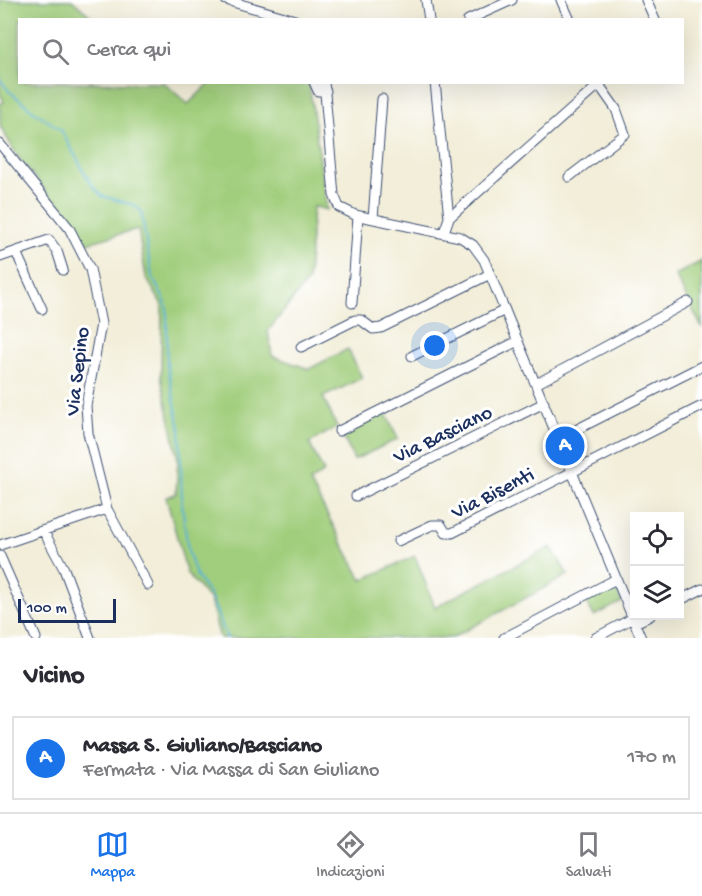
<!DOCTYPE html>
<html lang="it">
<head>
<meta charset="utf-8">
<style>
  body { margin:0; font-family:"Gochi Hand",sans-serif; background:#f7f7f7; color:#2b2b33 }
  .controls { position:absolute; right:18px; bottom:18px; display:grid; overflow:hidden; border-radius:0px; box-shadow:0 6px 24px #0002 }
  .controls button { width:54px; height:54px; display:grid; place-items:center; padding:0; border:0; border-bottom:2px solid #e1e1e2; background:#fff; color:#2b2b33; font:30px sans-serif }
  .scale { position:absolute; left:18px; bottom:15px; width:98px; box-sizing:border-box; padding-left:6px; border:3px solid #1b2f5e; border-top:0; font-size:16px; line-height:21px; white-space:nowrap; color:#1b2f5e; -webkit-text-stroke:4px #fff; paint-order:stroke }
  .you { position:absolute; left:435px; top:346px; width:21px; height:21px; margin:-15px; border:4px solid #fff; border-radius:50%; background:#1a73e8; box-shadow:0 0 0 9px #1a73e833 }
  .badge { display:grid; place-items:center; width:39px; height:39px; border-radius:50%; background:#1a73e8; color:#fff; font-size:20px; font-weight:700 }
  .pin { position:absolute; translate:-50% -50%; border:3px solid #fff; box-shadow:0 2px 6px #0006 }
  .list { margin:0; padding:0; list-style:none }
  h2 { display:flex; justify-content:space-between; align-items:center; height:78px; margin:0; padding:0 24px; font-size:26px }
  h2 small { font-size:20px; font-weight:400; color:#7c7c81 }
  .list li { display:grid; grid-template-columns:39px 1fr auto; gap:18px; align-items:center; box-sizing:border-box; height:84px; margin:0 12px 12px; padding:0 12px; border:2px solid #e1e1e2; border-radius:0px }
  .list b { display:block; font-size:22px; white-space:nowrap }
  .list p { margin:0; font-size:20px; white-space:nowrap; color:#7c7c81 }
  .list em { font-size:20px; font-style:normal; color:#7c7c81 }
  .icon { flex:none; width:33px; height:33px; fill:none; stroke:currentColor; stroke-width:2; stroke-linecap:round; stroke-linejoin:round }
  .map { position:relative; flex:none; width:702px; height:638px; overflow:hidden }
  .search { position:absolute; background:#fff; box-shadow:0 6px 24px #0002; left:18px; right:18px; top:18px; height:66px; display:flex; align-items:center; gap:15px; box-sizing:border-box; padding:0 21px; border-radius:0px; color:#7c7c81; font-size:22px }
  .sheet { height:174px; background:#fff }
  nav { display:flex; justify-content:space-around; align-items:center; box-sizing:border-box; height:84px; border-top:2px solid #e1e1e2; background:#fff; font-size:16px; color:#7c7c81 }
  nav a { display:grid; justify-items:center; gap:3px }
  nav .on { color:#1a73e8 }
  .map>svg:first-child { display:block }
  .green { fill:#a0ce7c; stroke:#5e7e6d; stroke-width:1.5 }
  .lines { fill:none; stroke-linecap:round; stroke-linejoin:round }
  .stream { stroke:#56b0d4; stroke-width:2 }
  .minor-casing { stroke:#3b4c70; stroke-width:11 }
  .minor { stroke:#fff; stroke-width:9 }
  .labels { text-anchor:middle; stroke-width:6; stroke-linejoin:round; paint-order:stroke }
  .street-label { font-size:21px; fill:#1b2f5e; stroke:#fff }
</style>
</head>
<body>
<div class="map">
<svg width="702" height="638" viewBox="0 0 702 638">
  <rect width="100%" height="100%" fill="#fff"/>
  <filter id="ink" filterUnits="userSpaceOnUse"><feTurbulence type="fractalNoise" baseFrequency=".0167" numOctaves="2"/><feDisplacementMap in="SourceGraphic" scale="12" xChannelSelector="R" yChannelSelector="G"/><feConvolveMatrix kernelMatrix="1 2 1 2 8 2 1 2 1" color-interpolation-filters="sRGB"/></filter>
  <filter id="wash" filterUnits="userSpaceOnUse"><feTurbulence type="fractalNoise" baseFrequency=".008" numOctaves="4" result="noise"/><feDisplacementMap in="SourceGraphic" scale="24" xChannelSelector="R" yChannelSelector="G"/><feGaussianBlur stdDeviation="1.35" result="paint"/><feColorMatrix in="noise" values="0 0 0 0 0 0 0 0 0 0 0 0 0 0 0 0 0 1.4 0 .05"/><feComposite in="paint" operator="in"/></filter>
  <g filter="url(#wash)">
    <rect width="100%" height="100%" fill="#f2eed9"/>
    <path class="green" d="M 0,0 L 72,0 L 94,19 L 20,20 L 20,82 L 164,83 L 188,104 L 210,83 L 309,83 L 327,210 L 313,206 L 308,280 L 268,331 L 272,356 L 309,369 L 348,349 L 362,378 L 323,397 L 337,427 L 309,443 L 324,472 L 310,482 L 362,580 L 415,556 L 435,607 L 551,547 L 568,575 L 452,638 L 220,638 L 210,600 L 187,574 L 166,497 L 176,494 L 178,459 L 161,377 L 162,305 L 146,277 L 138,229 L 88,243 L 18,157 L 0,126 L 0,104 L 4,102 L 0,93 Z
      M 702,261 L 702,328 L 675,275 Z
      M 385,412 L 398,439 L 354,460 L 341,432 Z
      M 614,587 L 622,602 L 594,616 L 586,601 Z"/>
    <g class="lines">
      <path class="stream" d="M 0,79 L 8,90 L 31,109 L 61,130 L 91,184 L 102,196 L 134,205 L 141,211 L 152,277 L 165,301 L 167,311 L 167,365 L 180,429 L 182,504 L 188,551 L 196,575 L 210,596 L 227,638"/>
    </g>
  </g>
  <g filter="url(#ink)">
    <g class="lines">
      <g class="minor-casing">
        <path id="minor" d="M 226,0 L 295,20
          M 426,0 L 429,20
          M 561,0 L 570,20
          M 646,0 L 655,20
          M 468,20 L 512,0
          M 314,82 L 318,91 L 326,91
          M 324,82 L 334,195 L 339,207 L 355,215 L 460,237 L 473,245 L 484,260 L 641,638
          M 435,82 L 449,218
          M 0,144 L 69,228 L 90,269 L 101,324 L 86,406 L 88,433 L 107,509 L 148,585
          M 569,177 L 625,134 L 616,109 L 597,82
          M 373,219 L 382,99
          M 444,232 L 449,218 L 602,82
          M 16,252 L 42,309
          M 0,257 L 49,240 L 57,251 L 63,270
          M 352,303 L 358,216
          M 301,347 L 355,320 L 361,320 L 373,329 L 381,328 L 490,274
          M 412,356 L 505,310
          M 536,384 L 688,302
          M 339,431 L 518,341
          M 558,439 L 702,366
          M 356,496 L 544,403
          M 44,532 L 64,569 L 90,638
          M 398,541 L 432,525 L 441,525 L 446,533 L 452,533 L 702,406
          M 0,545 L 107,509
          M 0,556 L 36,638
          M 680,600 L 702,589
          M 635,623 L 650,616
          M 504,638 L 616,579
          M 595,638 L 633,618"/>
      </g>
      <use href="#minor" class="minor"/>
    </g>
  </g>
  <g class="labels">
    <g class="street-label">
      <text transform="translate(76 371) rotate(-83)" y="7">Via Sepino</text>
      <text transform="translate(442 433) rotate(-26)" y="7">Via Basciano</text>
      <text transform="translate(492 492) rotate(-27)" y="7">Via Bisenti</text>
    </g>
  </g>
</svg>
<div class="controls">
<button><svg class="icon" aria-label="locate" viewBox="0 0 24 24"><circle cx="12" cy="12" r="6"/><path d="M12 2v4M12 18v4M2 12h4M18 12h4"/></svg></button>
<button><svg class="icon" aria-label="layers" viewBox="0 0 24 24"><path d="M12 4l9 5-9 5-9-5zM3 14l9 5 9-5"/></svg></button>
</div>
<div class="scale">100 m</div>
<div class="you"></div>
<div class="pin badge" style="left:565px;top:446px">A</div>
<div class="search"><svg class="icon" aria-label="search" viewBox="0 0 24 24"><circle cx="10" cy="10" r="6"/><path d="M15 15l6 6"/></svg>Cerca qui</div>
</div>
<section class="sheet">
<h2>Vicino<small></small></h2>
<ul class="list">
<li><span class="badge">A</span><div><b>Massa S. Giuliano/Basciano</b><p>Fermata · Via Massa di San Giuliano</p></div><em>170 m</em></li>
</ul>
</section>
<nav>
<a class="on"><svg class="icon" aria-label="map" viewBox="0 0 24 24"><path d="M3 6l6-2 6 2 6-2v14l-6 2-6-2-6 2zM9 4v14M15 6v14"/></svg>Mappa</a>
<a><svg class="icon" aria-label="directions" viewBox="0 0 24 24"><path d="M12 3l9 9-9 9-9-9zM9 14v-3h6M13 9l2 2-2 2"/></svg>Indicazioni</a>
<a><svg class="icon" aria-label="saved" viewBox="0 0 24 24"><path d="M7 4h10v16l-5-4-5 4z"/></svg>Salvati</a>
</nav>
</body>
</html>
